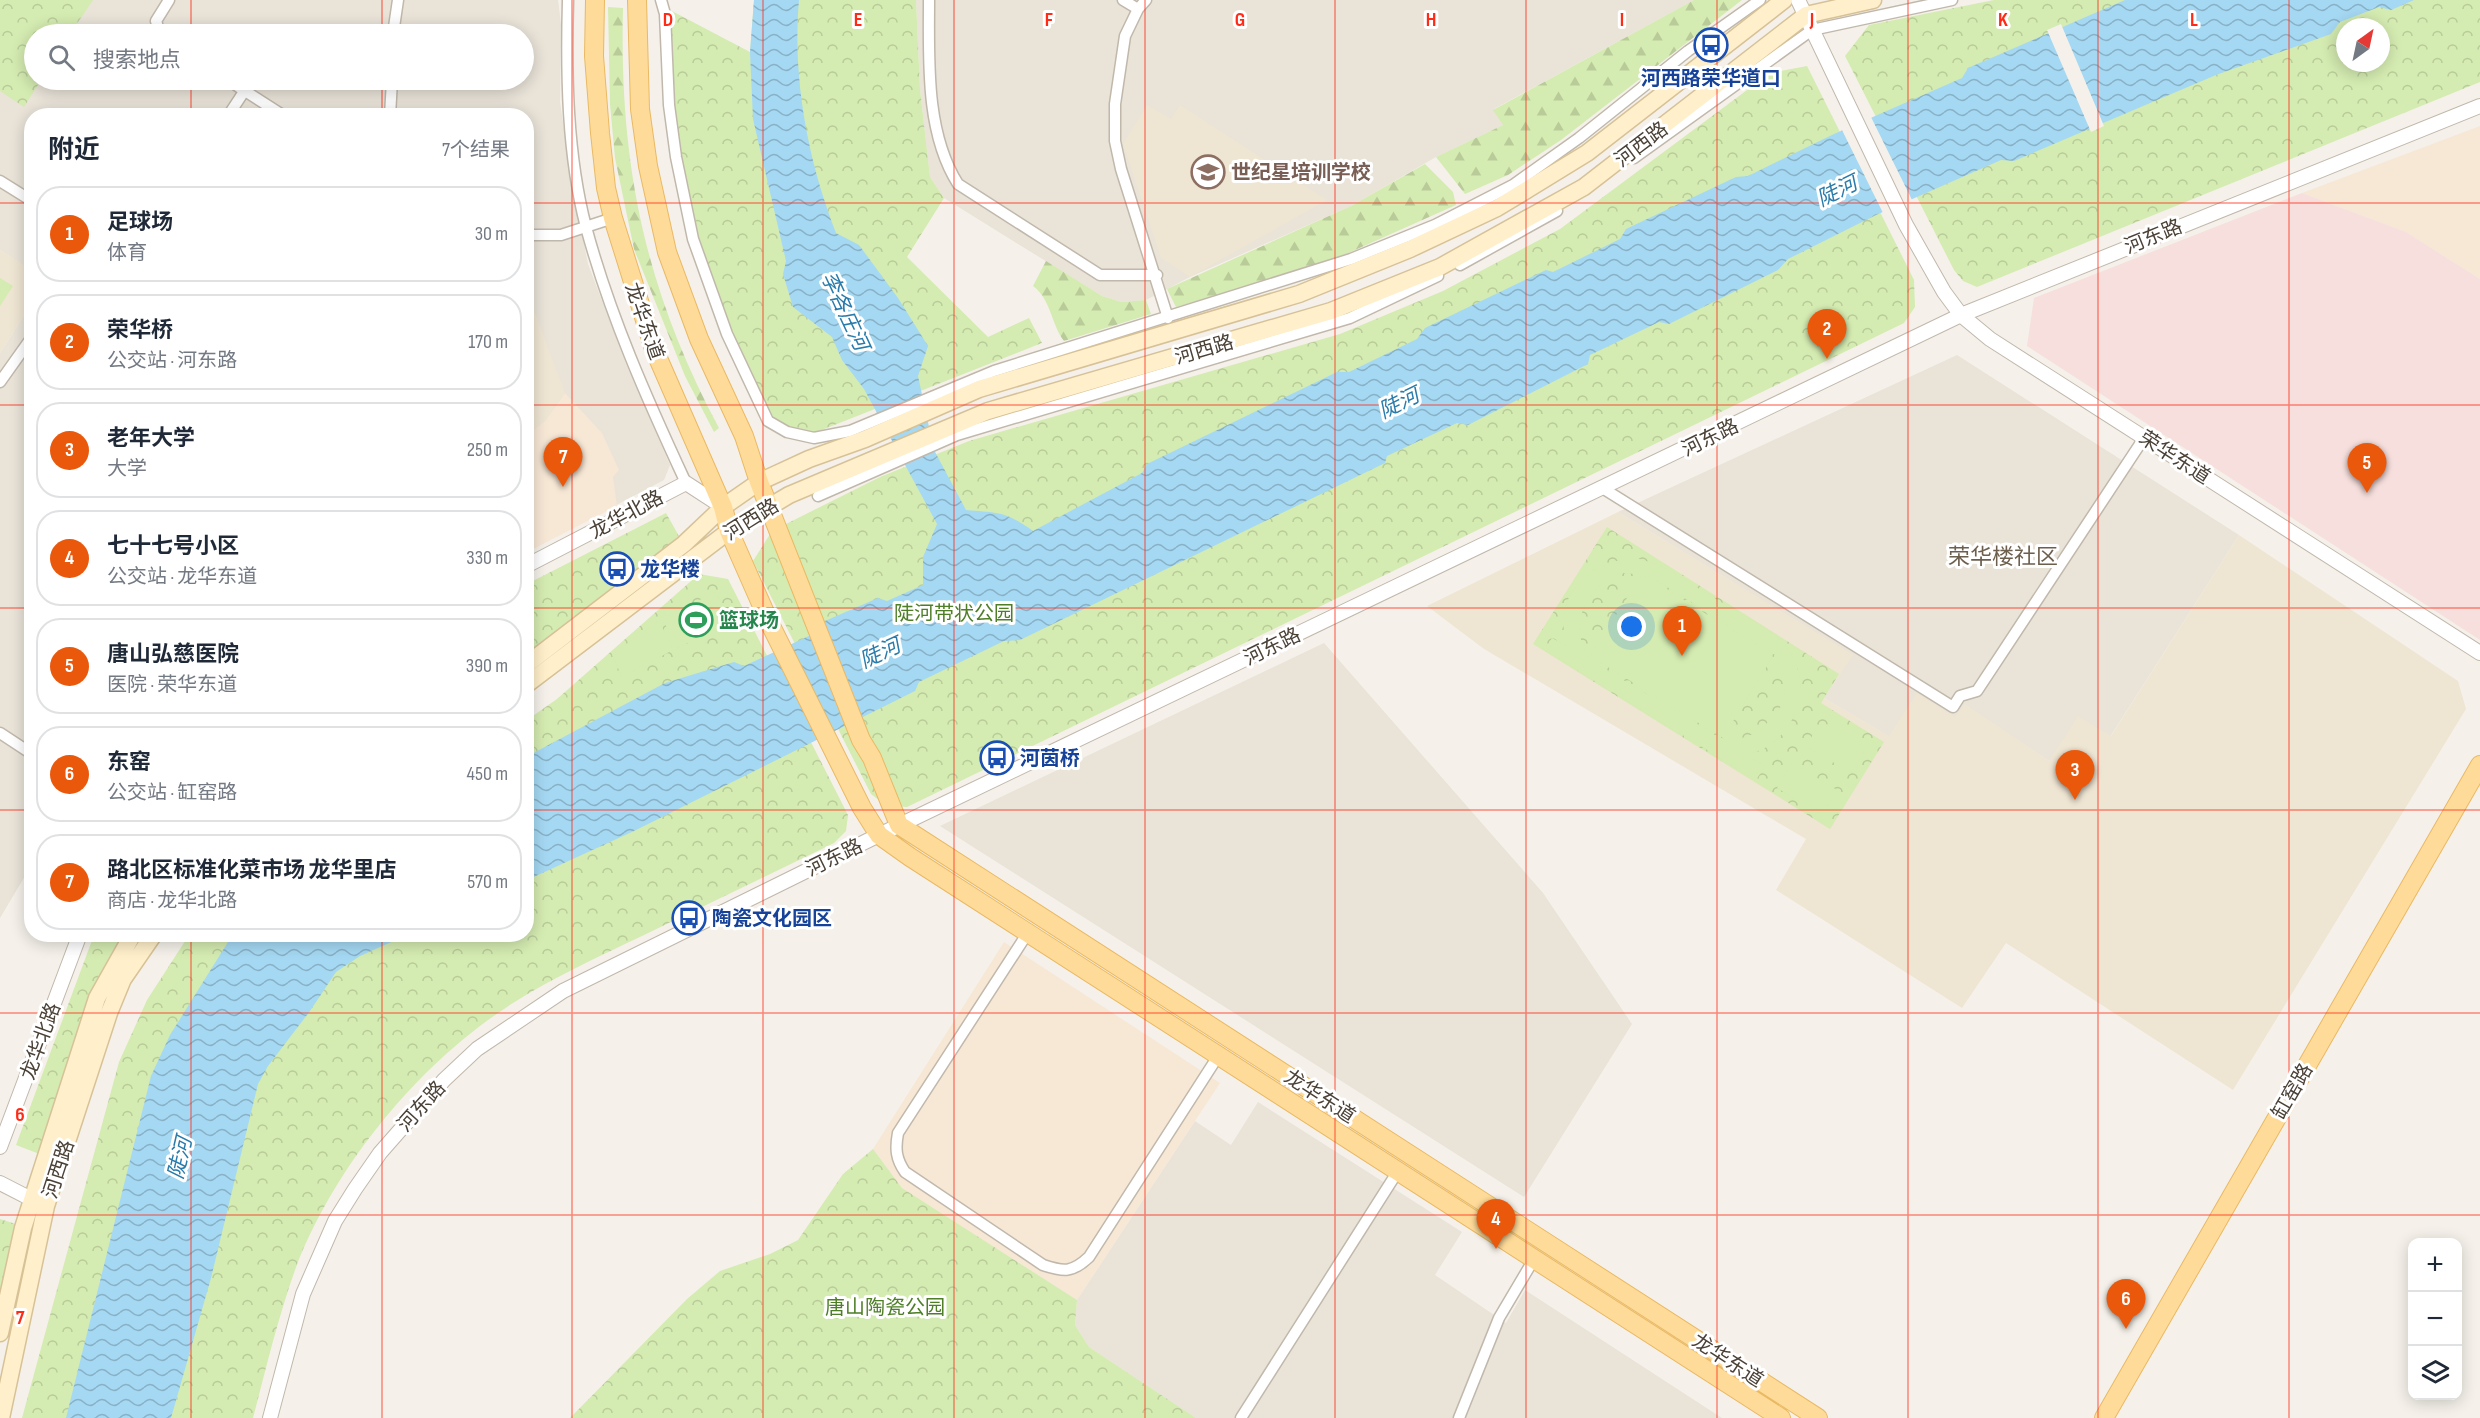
<!DOCTYPE html>
<html lang="zh">
<head>
<meta charset="utf-8">
<style>
  body { margin:0; font-family:"Sofia Sans Condensed","Noto Sans SC",sans-serif; background:#f2f2f3; color:#1f2937 }
  .controls { position:absolute; right:18px; bottom:18px; display:grid; overflow:hidden; border-radius:12px; box-shadow:0 3px 15px #0003 }
  .controls button { width:54px; height:54px; display:grid; place-items:center; padding:0; border:0; border-bottom:2px solid #e0e1e3; background:#fff; color:#1f2937; font:30px sans-serif }
  .compass { position:absolute; left:2336px; top:18px; width:54px; height:54px; border-radius:50%; background:#fff; box-shadow:0 3px 15px #0003; rotate:33deg }
  .you { position:absolute; left:1632px; top:627px; width:21px; height:21px; margin:-15px; border:4px solid #fff; border-radius:50%; background:#1a73e8; box-shadow:0 0 0 9px #1a73e833 }
  .badge { display:grid; place-items:center; width:39px; height:39px; border-radius:50%; background:#ea580c; color:#fff; font-size:20px; font-weight:700 }
  .pin { position:absolute; translate:-50% -50px; filter:drop-shadow(0 2px 3px #0008) }
  .pin::after { content:''; position:absolute; top:32px; width:21px; height:18px; background:inherit; clip-path:polygon(0 0,100% 0,50% 100%) }
  .list { margin:0; padding:0; list-style:none }
  h2 { display:flex; justify-content:space-between; align-items:center; height:78px; margin:0; padding:0 24px; font-size:26px }
  h2 small { font-size:20px; font-weight:400; color:#747a83 }
  .list li { display:grid; grid-template-columns:39px 1fr auto; gap:18px; align-items:center; box-sizing:border-box; height:96px; margin:0 12px 12px; padding:0 12px; border:2px solid #e0e1e3; border-radius:24px }
  .list b { display:block; font-size:22px; white-space:nowrap }
  .list p { margin:0; font-size:20px; white-space:nowrap; color:#747a83 }
  .list em { font-size:20px; font-style:normal; color:#747a83 }
  .icon { flex:none; width:33px; height:33px; fill:none; stroke:currentColor; stroke-width:2; stroke-linecap:round; stroke-linejoin:round }
  .map { position:relative; flex:none; width:2480px; height:1418px; overflow:hidden }
  .search { position:absolute; background:#fff; box-shadow:0 3px 15px #0003; left:24px; top:24px; width:510px; height:66px; display:flex; align-items:center; gap:15px; box-sizing:border-box; padding:0 21px; border-radius:33px; color:#747a83; font-size:22px }
  .panel { position:absolute; background:#fff; box-shadow:0 3px 15px #0003; left:24px; top:108px; width:510px; height:834px; border-radius:24px }
  .map>svg:first-child { display:block }
  .residential { fill:#e9e3d8; fill-rule:evenodd }
  .commercial { fill:#f7e7d5 }
  .education { fill:#efe5d3 }
  .medical { fill:#f6dfdd }
  .forest { fill:url(#forest-firs) }
  .park { fill:url(#park-crowns); fill-rule:evenodd }
  .pitch { fill:#d4ebb1; fill-rule:evenodd }
  .water { fill:url(#water-waves) }
  .pier { fill:#f5f1ea }
  .lines { fill:none; stroke-linecap:round; stroke-linejoin:round }
  .minor-casing { stroke:#c1b8ac; stroke-width:13 }
  .tertiary-casing { stroke:#c1b8ac; stroke-width:16 }
  .secondary-casing { stroke:#d7c298; stroke-width:19 }
  .primary-casing { stroke:#e9b964; stroke-width:20 }
  .minor { stroke:#fff; stroke-width:10 }
  .tertiary { stroke:#fff; stroke-width:14 }
  .secondary { stroke:#ffefca; stroke-width:16 }
  .primary { stroke:#ffdb99; stroke-width:18 }
  .grid { fill:none; stroke:#ff2b17; stroke-width:1.5; stroke-opacity:0.55 }
  .labels { text-anchor:middle; stroke-width:6; stroke-linejoin:round; paint-order:stroke }
  .transit-label { font-size:20px; font-weight:bold; fill:#164399; stroke:#fff; text-anchor:start }
  .street-label { font-size:20px; fill:#4a4137; stroke:#fff }
  .education-label { font-size:20px; font-weight:bold; fill:#785e54; stroke:#fff; text-anchor:start }
  .park-label { font-size:20px; fill:#4e7f27; stroke:#fff }
  .leisure-label { font-size:20px; font-weight:bold; fill:#27864d; stroke:#fff; text-anchor:start }
  .water-label { font-size:21px; font-style:italic; fill:#287baa; stroke:#fff }
  .quarter-label { font-size:22px; fill:#6d5f4e; stroke:#fff }
  .grid-label { font-size:20px; text-anchor:middle; font-weight:bold; fill:#ff2b17; stroke:#fff; stroke-width:6; stroke-linejoin:round; paint-order:stroke }
</style>
</head>
<body>
<div class="map">
<svg width="2480" height="1418" viewBox="0 0 2480 1418">
  <defs>
    <pattern id="forest-firs" width="22" height="20" patternUnits="userSpaceOnUse" patternTransform="scale(1.5)"><rect width="22" height="20" fill="#d4ebb1"/><path d="M5 1l3.5 6h-7zM16 11l3.5 6h-7z" fill="#b8cb99"/></pattern>
    <pattern id="park-crowns" width="20" height="18" patternUnits="userSpaceOnUse" patternTransform="scale(1.5)"><rect width="20" height="18" fill="#d4ebb1"/><path d="M2 6a3 3 0 1 1 6 0M12 15a3 3 0 1 1 6 0" fill="none" stroke="#b8cb99"/></pattern>
    <pattern id="water-waves" width="16" height="10" patternUnits="userSpaceOnUse" patternTransform="scale(1.5)"><rect width="16" height="10" fill="#a5d8f3"/><path d="M0 5q4-4 8 0t8 0" fill="none" stroke="#88b1c6"/></pattern>
  </defs>
  <rect width="100%" height="100%" fill="#f5f1ea"/>
  <path class="residential" d="M 0,0 L 558,0 L 561,24 L 560,102 L 571,177 L 588,264 L 626,364 L 670,465 L 664,480 L 527,552 L 526,116 L 32,116 L 31,270 L 0,250 ZM 34,34 L 524,34 L 524,80 L 34,80 Z
    M 916,0 L 1694,0 L 1494,109 L 1503,125 L 1436,157 L 1351,206 L 1190,277 L 1146,300 L 1121,302 L 1102,296 L 944,198 L 930,177 L 920,89 Z
    M 31,304 L 31,866 L 0,918 L 0,353 Z
    M 1957,355 L 2239,535 L 2110,737 L 2049,761 L 1965,705 L 1955,718 L 1917,694 L 1890,737 L 1824,698 L 1852,655 L 1618,512 Z
    M 1324,643 L 1543,893 L 1632,1024 L 1524,1197 L 940,826 Z
    M 1258,1102 L 1462,1232 L 1435,1275 L 1506,1323 L 1525,1290 L 1722,1418 L 1196,1418 L 1089,1347 L 1075,1325 L 1077,1300 L 1195,1121 L 1231,1145 Z"/>
  <path class="commercial" d="M 2480,126 L 2480,279 L 2406,232 L 2302,193 Z
    M 565,393 L 602,433 L 619,470 L 613,477 L 617,506 L 527,552 L 527,435 L 545,421 Z
    M 1004,942 L 1220,1083 L 1077,1300 L 902,1188 L 873,1149 Z"/>
  <path class="education" d="M 1147,105 L 1171,119 L 1180,105 L 1327,200 L 1190,277 L 1161,258 L 1123,144 Z
    M 0,250 L 32,270 L 31,304 L 0,353 Z
    M 527,304 L 533,308 L 565,393 L 545,421 L 527,435 Z
    M 1618,512 L 1853,655 L 1824,698 L 1889,736 L 1917,693 L 1955,717 L 1965,704 L 2049,761 L 2078,716 L 2111,736 L 2239,535 L 2458,681 L 2466,709 L 2233,1090 L 2006,943 L 1962,1008 L 1776,890 L 1806,839 L 1484,649 L 1427,606 Z"/>
  <path class="medical" d="M 2302,193 L 2406,232 L 2480,279 L 2480,640 L 2027,346 L 2034,298 Z"/>
  <path class="forest" d="M 1694,0 L 1742,0 L 1561,140 L 1508,175 L 1465,194 L 1436,157 L 1503,125 L 1493,110 Z
    M 608,7 L 623,8 C 619,164 645,290 719,428 L 714,432 L 685,376 L 634,249 L 615,158 L 610,104 Z
    M 1425,164 L 1453,192 L 1456,205 L 1346,254 L 1258,284 L 1176,307 L 1167,289 L 1351,206 Z
    M 1046,261 L 1102,296 L 1121,302 L 1146,300 L 1151,314 L 1064,341 C 1051,324 1051,299 1033,286 Z"/>
  <path class="park" d="M 0,0 L 93,0 L 70,34 L 34,34 L 34,80 L 41,80 L 24,107 L 0,91 Z
    M 754,0 L 916,0 L 920,89 L 930,177 L 944,198 L 907,257 L 988,337 L 1029,318 L 1042,343 L 809,435 C 800,430 780,425 773,416 C 763,403 757,383 749,367 C 696,261 664,129 670,10 L 750,52 Z
    M 1994,0 L 2480,0 L 2480,82 L 1977,287 L 1963,281 L 1954,270 L 1845,56 L 1869,25 ZM 2345,27 L 2381,27 L 2381,63 L 2345,63 Z
    M 1807,66 L 1914,280 L 1915,307 L 1904,323 L 907,807 L 885,805 L 871,794 L 753,561 L 772,531 L 880,477 L 969,441 L 1340,334 L 1443,291 L 1560,229 L 1770,73 Z
    M 666,513 L 680,538 L 527,660 L 527,584 Z
    M 1607,527 L 1839,674 L 1821,703 L 1884,742 L 1830,829 L 1533,644 Z
    M 699,574 L 728,579 L 848,815 L 846,831 L 834,843 C 770,874 706,905 642,936 C 598,957 554,977 513,1003 C 420,1062 334,1166 295,1270 C 278,1318 266,1368 253,1418 L 22,1418 L 119,1062 L 147,1000 L 189,935 L 526,934 L 527,720 L 557,699 Z
    M 94,935 L 126,935 L 42,1155 L 16,1145 Z
    M 873,1149 L 902,1188 L 1077,1300 L 1075,1325 L 1089,1347 L 1196,1418 L 570,1418 L 687,1299 L 720,1271 L 770,1254 L 798,1240 L 843,1174 Z
    M 0,1219 L 19,1225 L 0,1326 Z"/>
  <path class="pitch" d="M 0,278 L 13,286 L 0,306 Z
    M 1635,558 C 1664,564 1687,581 1712,597 C 1746,617 1796,636 1800,681 C 1801,697 1798,711 1789,725 C 1780,739 1763,753 1745,754 L 1765,766 L 1756,780 L 1544,650 L 1552,638 L 1567,646 C 1552,596 1587,561 1635,558 ZM 1622,573 L 1648,575 L 1775,655 L 1784,676 L 1785,690 L 1780,708 L 1759,732 L 1739,739 L 1726,739 L 1720,738 L 1590,660 C 1567,626 1585,586 1622,573 Z
    M 1644,575 L 1773,656 L 1723,738 L 1590,656 L 1641,576 Z
    M 716,592 L 730,623 L 677,648 L 662,618 Z
    M 659,620 L 673,650 L 622,677 L 612,655 Z
    M 1821,721 L 1866,748 L 1851,773 L 1806,746 Z
    M 1792,763 L 1837,790 L 1822,815 L 1777,788 Z"/>
  <path class="water" d="M 754,0 L 799,0 C 792,78 808,161 836,233 L 859,245 L 898,298 L 928,346 L 918,376 L 934,450 L 966,510 C 999,513 1005,511 1033,531 L 1142,473 L 1147,464 L 1337,372 L 1349,372 L 1417,339 L 1425,328 L 1546,270 L 1553,272 L 1620,239 L 1626,229 L 1736,177 L 1748,176 L 1834,134 L 1962,78 L 1968,68 L 2125,0 L 2414,0 L 2391,10 L 2379,7 L 2340,22 L 2331,34 L 2216,75 L 2014,161 L 2001,160 L 1876,215 L 1788,259 L 1778,270 L 1669,324 L 1659,322 L 1590,355 L 1588,364 L 1468,425 L 1457,423 L 1387,456 L 1385,463 L 1020,640 L 1004,641 L 919,682 L 915,691 L 634,831 L 527,880 L 526,757 L 665,683 L 734,662 L 744,666 L 813,634 L 818,624 L 878,598 L 887,601 L 923,585 L 923,557 L 937,524 L 864,389 L 842,360 L 832,337 L 793,307 L 783,274 L 786,261 L 753,119 L 750,52 Z
    M 233,934 L 407,935 L 360,956 L 336,972 L 310,1011 L 268,1066 L 258,1084 L 211,1278 L 171,1418 L 66,1418 L 151,1076 L 170,1035 Z"/>
  <path class="pier" d="M 2061,24 L 2104,126 L 2091,132 L 2047,30 Z
    M 1870,115 L 1913,202 L 1884,215 L 1841,128 Z"/>
  <g class="lines">
    <g class="minor-casing">
      <path id="minor" d="M 568,0 C 566,75 567,154 586,227 C 610,316 647,399 686,483
        M 661,0 L 665,14 L 669,105 L 676,157 L 693,239 L 727,334 L 768,421 L 787,432 L 814,438 L 850,431 L 994,371 L 1351,259 L 1435,225 L 1513,185 L 1579,138 L 1688,51 L 1760,0
        M 929,0 C 929,59 925,132 958,184 L 1100,275 L 1157,275
        M 1123,0 L 1138,9
        M 1146,0 L 1138,9 L 1125,36 L 1115,104 L 1115,141 L 1121,169 L 1168,318
        M 160,34 L 156,21 L 169,0
        M 393,34 L 398,0
        M 228,80 L 284,116
        M 228,116 L 245,90
        M 390,116 L 392,80
        M 1634,158 L 1812,30 L 1952,0
        M 0,181 L 32,201
        M 526,235 L 561,235 L 613,218
        M 1460,265 L 1557,211
        M 0,382 L 32,337
        M 1604,489 L 1953,707 L 1960,696 L 1977,691 L 2144,438
        M 818,496 L 957,435 L 1350,318 L 1438,276
        M 0,733 L 32,754
        M 1027,934 L 898,1133 C 895,1149 896,1159 905,1172 L 1043,1265 C 1064,1272 1072,1273 1089,1257 L 1213,1064 L 1217,1054
        M 1241,1418 L 1398,1171
        M 1459,1418 L 1499,1318 L 1534,1259"/>
    </g>
    <g class="tertiary-casing">
      <path id="tertiary" d="M 1798,0 L 1906,225 L 1944,292 L 1961,315 L 1990,339 L 2480,653
        M 526,566 L 686,483 L 723,507
        M 0,1147 L 80,934
        M 0,1183 L 41,1204
        M 270,1418 L 303,1294 L 335,1221 L 355,1189 L 380,1153 L 444,1080 L 477,1049 L 563,991 L 879,835 L 1961,315 L 2480,106"/>
    </g>
    <g class="secondary-casing">
      <path id="secondary" d="M 526,665 L 684,544 L 723,507 L 759,482 L 809,459 L 865,439 L 979,389 L 1299,294 L 1410,249 L 1497,208 L 1587,153 L 1784,0
        M 526,685 L 729,531 L 789,495 L 988,411 L 1331,311 L 1440,267 L 1584,187 L 1806,15 L 1873,0
        M 0,1333 L 23,1228 L 97,998 L 133,934
        M 1,1418 L 46,1206 L 109,1013 L 123,979 L 154,934"/>
    </g>
    <g class="primary-casing">
      <path id="primary" d="M 595,0 L 594,56 L 600,133 L 606,188 L 613,218 L 654,349 L 723,507 L 729,531 L 770,624 L 862,808 L 879,835 L 910,857 L 1781,1418
        M 637,0 L 640,109 L 648,166 L 667,252 L 699,339 L 744,436 L 759,482 L 861,740 L 872,758 L 899,825 L 1818,1418
        M 2104,1418 L 2480,765"/>
    </g>
    <use href="#minor" class="minor"/>
    <use href="#tertiary" class="tertiary"/>
    <use href="#secondary" class="secondary"/>
    <use href="#primary" class="primary"/>
  </g>
  <path class="grid" d="M 191,0 L 191,34M 382,0 L 382,34M 572,0 L 572,1418M 763,0 L 763,1418M 954,0 L 954,1418M 1145,0 L 1145,1418M 1335,0 L 1335,1418M 1526,0 L 1526,1418M 1717,0 L 1717,1418M 1908,0 L 1908,1418M 2098,0 L 2098,1418M 2289,0 L 2289,1418M 191,80 L 191,116M 382,80 L 382,116M 0,203 L 32,203M 526,203 L 2480,203M 0,405 L 32,405M 526,405 L 2480,405M 0,608 L 32,608M 526,608 L 2480,608M 0,810 L 32,810M 526,810 L 2480,810M 191,934 L 191,1418M 382,934 L 382,1418M 0,1013 L 2480,1013M 0,1215 L 2480,1215"/>
  <defs>
    <g id="bus-ring" transform="scale(1.725)"><circle r="9.5" fill="#fff" stroke="#1a4fb4" stroke-width="1.5"/><path d="M-5-6H5V4H4V6H2V4H-2V6H-4V4H-5ZM-3.5-4V0h7V-4ZM-3.5 1.2v1.5H-2V1.2ZM2 1.2v1.5H3.5V1.2Z" fill="#1a4fb4"/></g>
    <g id="school-ring" transform="scale(1.725)"><circle r="9.5" fill="#fff" stroke="#8d6e63" stroke-width="1.5"/><path d="M0-5L7-2L0 1L-7-2ZM-4 1L0 2.5L4 1V4Q0 6-4 4Z" fill="#8d6e63"/></g>
    <g id="stadium-ring" transform="scale(1.725)"><circle r="9.5" fill="#fff" stroke="#2e9e5b" stroke-width="1.5"/><path d="M0-5a6.5 5 0 1 0 0 10a6.5 5 0 1 0 0-10ZM-3.5-1.8h7v3.6h-7Z" fill="#2e9e5b"/></g>
  </defs>
  <g fill-rule="evenodd">
    <use href="#bus-ring" x="1711" y="45"/>
    <use href="#school-ring" x="1208" y="172"/>
    <use href="#bus-ring" x="617" y="569"/>
    <use href="#stadium-ring" x="696" y="620"/>
    <use href="#bus-ring" x="997" y="758"/>
    <use href="#bus-ring" x="689" y="918"/>
  </g>
  <g class="labels">
    <g class="transit-label">
      <text x="1711" y="85" text-anchor="middle">河西路荣华道口</text>
      <text x="640" y="576">龙华楼</text>
      <text x="1020" y="765">河茵桥</text>
      <text x="712" y="925">陶瓷文化园区</text>
    </g>
    <g class="street-label">
      <text transform="translate(1641 144) rotate(-37)" y="7">河西路</text>
      <text transform="translate(2153 236) rotate(-22)" y="7">河东路</text>
      <text transform="translate(645 321) rotate(71)" y="7">龙华东道</text>
      <text transform="translate(1204 349) rotate(-16)" y="7">河西路</text>
      <text transform="translate(1710 437) rotate(-26)" y="7">河东路</text>
      <text transform="translate(2175 457) rotate(33)" y="7">荣华东道</text>
      <text transform="translate(626 514) rotate(-28)" y="7">龙华北路</text>
      <text transform="translate(751 519) rotate(-32)" y="7">河西路</text>
      <text transform="translate(1272 646) rotate(-26)" y="7">河东路</text>
      <text transform="translate(834 857) rotate(-26)" y="7">河东路</text>
      <text transform="translate(40 1041) rotate(-70)" y="7">龙华北路</text>
      <text transform="translate(2292 1091) rotate(-60)" y="7">缸窑路</text>
      <text transform="translate(1320 1096) rotate(33)" y="7">龙华东道</text>
      <text transform="translate(421 1106) rotate(-48)" y="7">河东路</text>
      <text transform="translate(58 1169) rotate(-72)" y="7">河西路</text>
      <text transform="translate(1728 1360) rotate(33)" y="7">龙华东道</text>
    </g>
    <g class="education-label">
      <text x="1231" y="179">世纪星培训学校</text>
    </g>
    <g class="park-label">
      <text x="954" y="620">陡河带状公园</text>
      <text x="885" y="1314">唐山陶瓷公园</text>
    </g>
    <g class="leisure-label">
      <text x="719" y="627">篮球场</text>
    </g>
    <g class="water-label">
      <text transform="translate(1837 191) rotate(-26)" y="7">陡河</text>
      <text transform="translate(845 311) rotate(65)" y="7">李各庄河</text>
      <text transform="translate(1399 403) rotate(-26)" y="7">陡河</text>
      <text transform="translate(880 653) rotate(-25)" y="7">陡河</text>
      <text transform="translate(180 1158) rotate(-77)" y="7">陡河</text>
    </g>
    <g class="quarter-label">
      <text x="2003" y="564">荣华楼社区</text>
    </g>
  </g>
  <g class="grid-label">
    <text x="668" y="26">D</text>
    <text x="858" y="26">E</text>
    <text x="1049" y="26">F</text>
    <text x="1240" y="26">G</text>
    <text x="1431" y="26">H</text>
    <text x="1622" y="26">I</text>
    <text x="1812" y="26">J</text>
    <text x="2003" y="26">K</text>
    <text x="2194" y="26">L</text>
    <text x="20" y="1121">6</text>
    <text x="20" y="1324">7</text>
  </g>
</svg>
<div class="controls">
<button>+</button>
<button>−</button>
<button><svg class="icon" aria-label="layers" viewBox="0 0 24 24"><path d="M12 4l9 5-9 5-9-5zM3 14l9 5 9-5"/></svg></button>
</div>
<svg class="compass" viewBox="-18 -18 36 36"><path d="M0-13l5 13h-10z" fill="#e53935"/><path d="M0 13l5-13h-10z" fill="#747a83"/></svg>
<div class="you"></div>
<div class="pin badge" style="left:1682px;top:656px">1</div>
<div class="pin badge" style="left:1827px;top:359px">2</div>
<div class="pin badge" style="left:2075px;top:800px">3</div>
<div class="pin badge" style="left:1496px;top:1249px">4</div>
<div class="pin badge" style="left:2367px;top:493px">5</div>
<div class="pin badge" style="left:2126px;top:1329px">6</div>
<div class="pin badge" style="left:563px;top:487px">7</div>
<div class="search"><svg class="icon" aria-label="search" viewBox="0 0 24 24"><circle cx="10" cy="10" r="6"/><path d="M15 15l6 6"/></svg>搜索地点</div>
<section class="panel">
<h2>附近<small>7个结果</small></h2>
<ul class="list">
<li><span class="badge">1</span><div><b>足球场</b><p>体育</p></div><em>30 m</em></li>
<li><span class="badge">2</span><div><b>荣华桥</b><p>公交站 · 河东路</p></div><em>170 m</em></li>
<li><span class="badge">3</span><div><b>老年大学</b><p>大学</p></div><em>250 m</em></li>
<li><span class="badge">4</span><div><b>七十七号小区</b><p>公交站 · 龙华东道</p></div><em>330 m</em></li>
<li><span class="badge">5</span><div><b>唐山弘慈医院</b><p>医院 · 荣华东道</p></div><em>390 m</em></li>
<li><span class="badge">6</span><div><b>东窑</b><p>公交站 · 缸窑路</p></div><em>450 m</em></li>
<li><span class="badge">7</span><div><b>路北区标准化菜市场 龙华里店</b><p>商店 · 龙华北路</p></div><em>570 m</em></li>
</ul>
</section>
</div>
</body>
</html>
